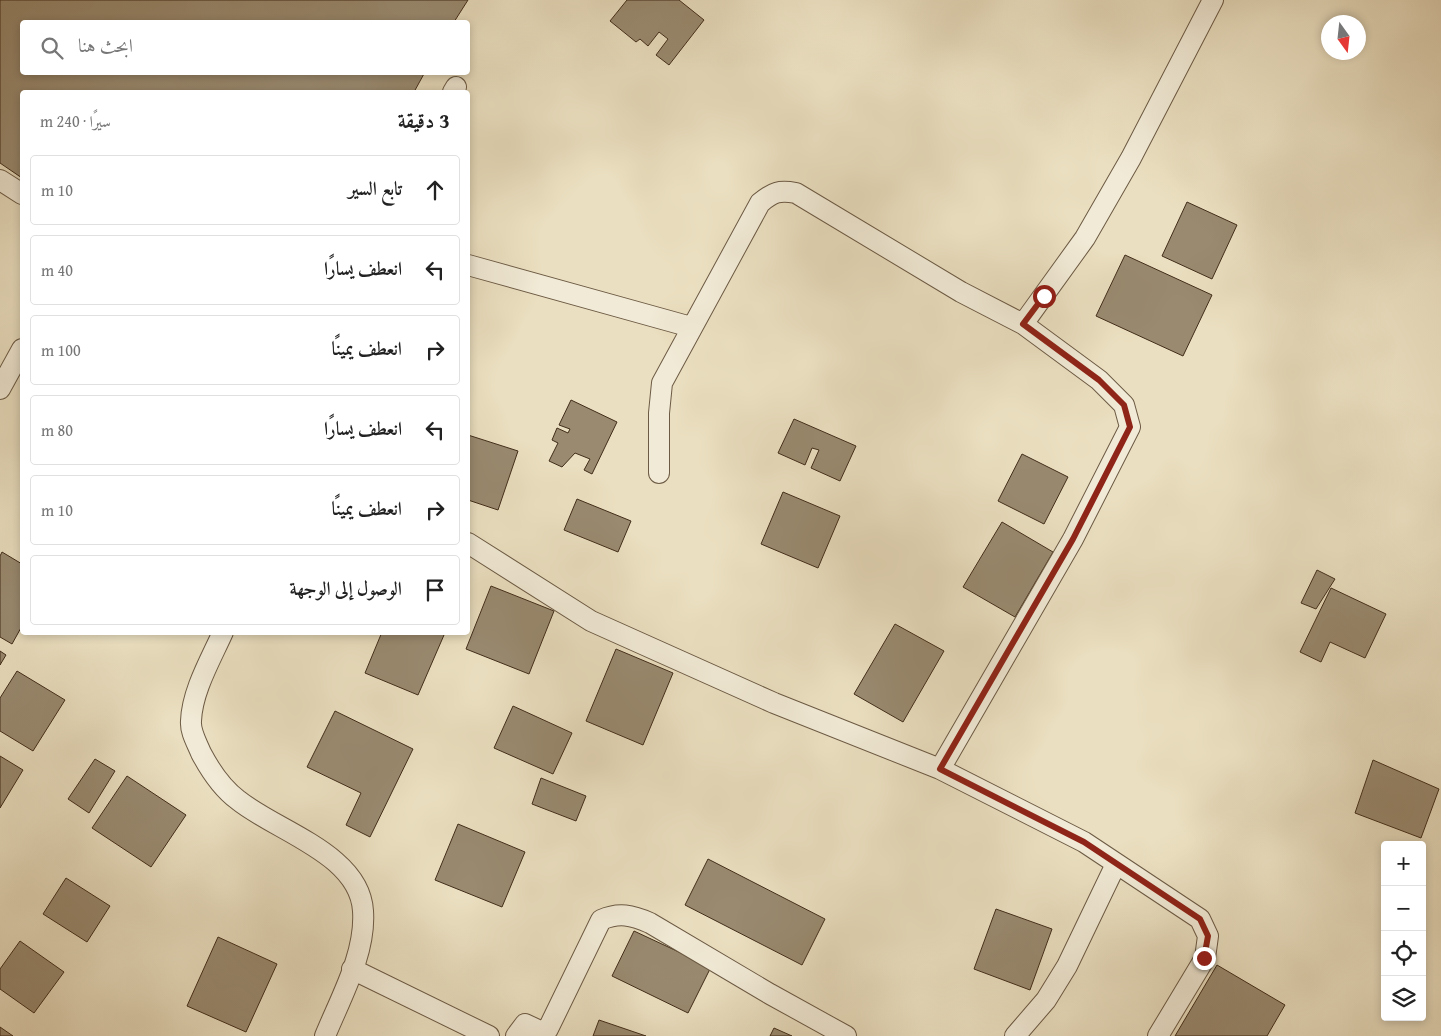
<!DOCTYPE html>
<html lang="ar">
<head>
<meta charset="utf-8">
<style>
  body { margin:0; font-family:"Gentium Book Plus",Amiri,serif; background:#f6f6f6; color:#222; direction:rtl }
  .controls { position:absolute; right:15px; bottom:15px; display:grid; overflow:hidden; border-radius:5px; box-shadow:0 2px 8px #0003 }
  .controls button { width:45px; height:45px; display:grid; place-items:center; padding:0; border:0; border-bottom:1px solid #e0e0e0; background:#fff; color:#222; font:25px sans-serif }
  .compass { position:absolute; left:1321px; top:15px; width:45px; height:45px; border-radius:50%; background:#fff; box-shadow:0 2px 8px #0003; rotate:165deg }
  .stop { position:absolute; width:15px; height:15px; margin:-11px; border:4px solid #8f2418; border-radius:50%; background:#fff }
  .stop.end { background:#8f2418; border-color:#fff; box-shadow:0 1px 5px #0008 }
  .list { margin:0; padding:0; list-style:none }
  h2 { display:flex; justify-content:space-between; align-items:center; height:65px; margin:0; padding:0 20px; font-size:21px }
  h2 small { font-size:16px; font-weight:400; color:#767676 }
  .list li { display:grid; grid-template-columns:32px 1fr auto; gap:15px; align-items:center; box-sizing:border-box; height:70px; margin:0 10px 10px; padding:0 10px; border:1px solid #e0e0e0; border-radius:5px }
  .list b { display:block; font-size:19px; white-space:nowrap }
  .list em { font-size:16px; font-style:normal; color:#767676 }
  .icon { flex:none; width:28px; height:28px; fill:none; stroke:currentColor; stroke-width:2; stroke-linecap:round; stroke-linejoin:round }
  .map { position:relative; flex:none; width:1441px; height:1036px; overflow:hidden; direction:ltr }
  .search { position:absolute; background:#fff; box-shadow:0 2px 8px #0003; left:20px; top:20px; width:450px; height:55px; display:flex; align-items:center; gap:12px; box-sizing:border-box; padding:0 18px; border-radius:5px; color:#767676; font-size:19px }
  .panel { position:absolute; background:#fff; box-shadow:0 2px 8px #0003; left:20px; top:90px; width:450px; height:545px; border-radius:5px; direction:rtl }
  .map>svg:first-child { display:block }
  .building { fill:#998a70; stroke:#422d1a }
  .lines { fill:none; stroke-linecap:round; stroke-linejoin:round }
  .street-casing { stroke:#6c5a44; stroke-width:22 }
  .street { stroke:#f1ead6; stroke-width:20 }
  .route { stroke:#8f2418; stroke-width:6 }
</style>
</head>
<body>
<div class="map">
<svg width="1441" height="1036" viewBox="0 0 1441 1036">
  <rect width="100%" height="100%" fill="#eadfc0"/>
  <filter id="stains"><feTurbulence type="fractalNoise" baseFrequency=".004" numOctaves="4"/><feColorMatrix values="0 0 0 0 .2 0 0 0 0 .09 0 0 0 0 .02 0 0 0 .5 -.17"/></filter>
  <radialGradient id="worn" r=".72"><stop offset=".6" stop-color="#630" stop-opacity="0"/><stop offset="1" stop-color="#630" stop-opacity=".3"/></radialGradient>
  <path class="building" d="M 0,0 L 468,0 L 454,22 L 22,22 L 22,72 L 425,72 L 414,92 L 22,92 L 22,178 L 0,163 Z
    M 627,0 L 679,0 L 704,20 L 669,65 L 656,55 L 668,39 L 659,32 L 648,46 L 640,39 L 636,42 L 610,21 Z
    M 1187,202 L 1237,225 L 1212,279 L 1162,256 Z
    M 1125,255 L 1212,295 L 1183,356 L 1096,316 Z
    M 571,400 L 617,422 L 592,474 L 584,470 L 590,459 L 575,453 L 562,467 L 549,461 L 558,443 L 552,440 L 557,428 L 568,433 L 570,429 L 559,425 Z
    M 794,419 L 856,446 L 840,481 L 811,468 L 819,450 L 812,448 L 805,465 L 778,453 Z
    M 468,435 L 518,451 L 498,510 L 468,500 Z
    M 1022,454 L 1068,477 L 1044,524 L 998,501 Z
    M 783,492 L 840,516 L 818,568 L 761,544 Z
    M 577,499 L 631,521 L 618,552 L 564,530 Z
    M 1002,522 L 1053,552 L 1015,617 L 963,587 Z
    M 2,552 L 22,564 L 22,626 L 12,644 L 0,637 L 0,556 Z
    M 1317,570 L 1335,579 L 1316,609 L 1301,603 Z
    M 491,586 L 554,611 L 529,674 L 466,649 Z
    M 1331,588 L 1386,614 L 1365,658 L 1330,642 L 1321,662 L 1300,652 Z
    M 895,624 L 944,651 L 903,722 L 854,694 Z
    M 382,632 L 438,632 L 444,635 L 418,695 L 365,673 Z
    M 616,649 L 673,673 L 643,745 L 586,721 Z
    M 0,651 L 6,655 L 0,665 Z
    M 17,671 L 65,700 L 33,751 L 0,731 L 0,698 Z
    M 513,706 L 572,733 L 553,774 L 494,748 Z
    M 335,711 L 413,749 L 370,837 L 346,825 L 361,793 L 307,767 Z
    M 0,756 L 23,770 L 0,808 Z
    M 95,759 L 115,771 L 89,813 L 68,799 Z
    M 1373,760 L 1439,789 L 1421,838 L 1355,813 Z
    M 127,776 L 186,815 L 151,867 L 92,828 Z
    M 541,778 L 586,796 L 576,821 L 532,804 Z
    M 458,824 L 525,852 L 502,907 L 435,880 Z
    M 708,859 L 825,919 L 802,965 L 685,905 Z
    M 66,878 L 110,906 L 87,942 L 43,914 Z
    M 996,909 L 1052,929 L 1030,990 L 974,969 Z
    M 634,931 L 711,967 L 688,1013 L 612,976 Z
    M 218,937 L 277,964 L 246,1032 L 187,1006 Z
    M 20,941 L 64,972 L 34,1013 L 0,989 L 0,969 Z
    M 1217,965 L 1285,1005 L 1267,1036 L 1175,1036 Z
    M 599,1020 L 646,1036 L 593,1036 Z
    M 0,1027 L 13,1036 L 0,1036 Z
    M 774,1028 L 792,1036 L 770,1036 Z"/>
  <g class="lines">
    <g class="street-casing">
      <path id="street" d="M 453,92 L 456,87
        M 0,180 L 22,194
        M 468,265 L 691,327
        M 1023,324 L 1085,238 L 1131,158 L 1213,0
        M 0,389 L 22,349
        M 659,473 L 659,413 L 662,383 L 760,203 C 773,192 779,190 796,193 L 961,292 L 1023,324 L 1099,380 L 1124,405 L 1130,427 L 1073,539 L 940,769
        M 468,543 L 591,621 L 774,703 L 940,769 L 1084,842 L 1200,919 L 1208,936 L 1205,958 L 1158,1036
        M 223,632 C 211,659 192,691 191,721 C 190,732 197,743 201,753 C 210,770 223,789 238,800 C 276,831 360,854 363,911 C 366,953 341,997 325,1036
        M 352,969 L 489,1036
        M 516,1036 L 525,1024 L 540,1031 L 548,1029 L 601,920 C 619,912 632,915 650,923 L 770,994 L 846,1036
        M 1015,1036 L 1046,1000 L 1067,966 L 1116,864"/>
    </g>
    <use href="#street" class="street"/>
  </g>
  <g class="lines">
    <path class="route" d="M 1044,296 L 1023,324 L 1099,380 L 1124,405 L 1130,427 L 1073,539 L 940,769 L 1084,842 L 1200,919 L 1208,936 L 1204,958"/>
  </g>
  <rect width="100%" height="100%" filter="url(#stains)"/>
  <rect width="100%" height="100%" fill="url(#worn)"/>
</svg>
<div class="controls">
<button>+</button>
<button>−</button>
<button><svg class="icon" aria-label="locate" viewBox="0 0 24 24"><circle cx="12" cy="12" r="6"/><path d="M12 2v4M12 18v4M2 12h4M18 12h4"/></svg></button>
<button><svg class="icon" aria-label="layers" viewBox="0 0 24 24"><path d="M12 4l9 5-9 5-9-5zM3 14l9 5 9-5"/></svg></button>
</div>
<svg class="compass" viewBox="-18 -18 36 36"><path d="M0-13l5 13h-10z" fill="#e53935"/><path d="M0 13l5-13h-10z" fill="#767676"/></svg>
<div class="stop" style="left:1044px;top:296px"></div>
<div class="stop end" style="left:1204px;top:958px"></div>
<div class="search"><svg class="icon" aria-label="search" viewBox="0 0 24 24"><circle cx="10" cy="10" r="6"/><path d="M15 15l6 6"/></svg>ابحث هنا</div>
<section class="panel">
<h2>3 دقيقة<small>سيرًا · 240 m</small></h2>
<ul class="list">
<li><svg class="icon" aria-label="ahead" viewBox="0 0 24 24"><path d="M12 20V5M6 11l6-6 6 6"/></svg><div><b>تابع السير</b></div><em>10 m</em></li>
<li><svg class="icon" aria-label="left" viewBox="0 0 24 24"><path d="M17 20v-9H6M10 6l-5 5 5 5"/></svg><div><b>انعطف يسارًا</b></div><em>40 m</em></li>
<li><svg class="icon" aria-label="right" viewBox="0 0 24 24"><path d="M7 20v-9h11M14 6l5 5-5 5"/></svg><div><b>انعطف يمينًا</b></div><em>100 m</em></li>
<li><svg class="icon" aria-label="left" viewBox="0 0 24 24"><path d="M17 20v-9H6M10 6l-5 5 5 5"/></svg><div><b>انعطف يسارًا</b></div><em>80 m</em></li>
<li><svg class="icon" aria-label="right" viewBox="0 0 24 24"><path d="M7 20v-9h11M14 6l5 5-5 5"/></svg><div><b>انعطف يمينًا</b></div><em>10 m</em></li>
<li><svg class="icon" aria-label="arrive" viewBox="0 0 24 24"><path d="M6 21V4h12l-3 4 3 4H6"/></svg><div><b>الوصول إلى الوجهة</b></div></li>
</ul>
</section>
</div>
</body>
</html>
